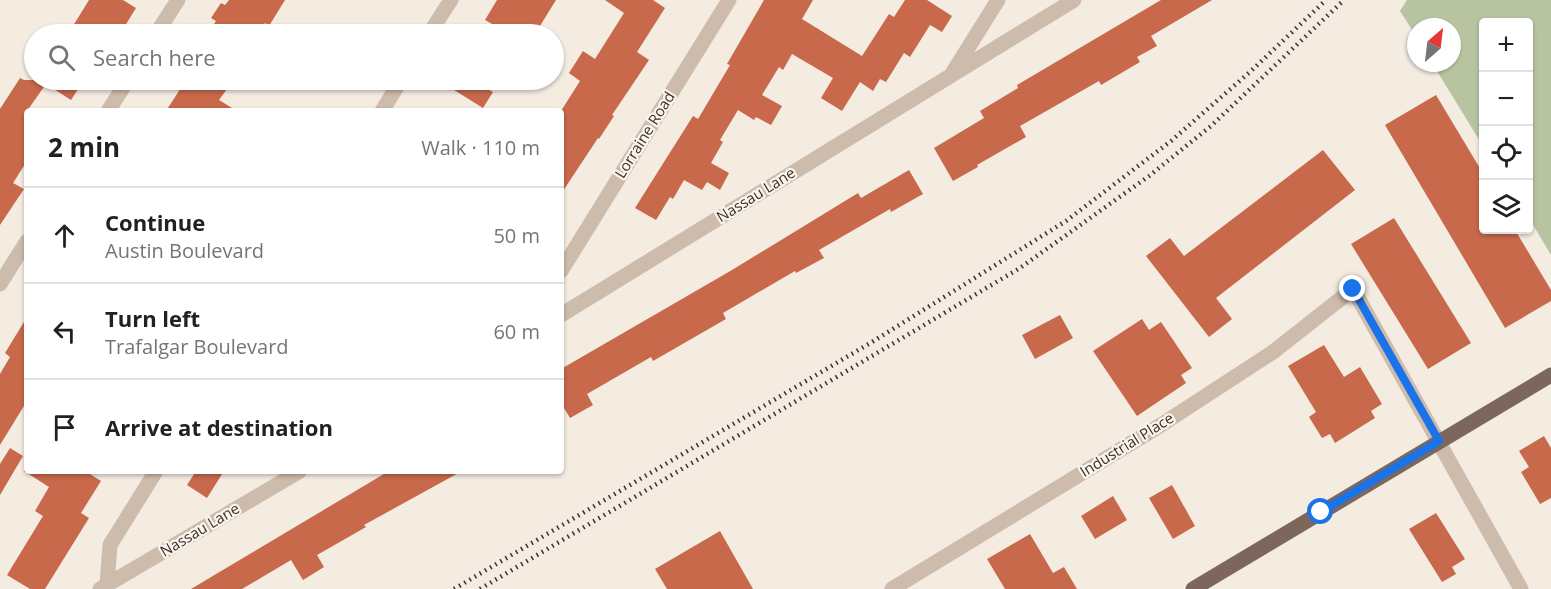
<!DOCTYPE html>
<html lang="en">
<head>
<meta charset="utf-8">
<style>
  body { margin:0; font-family:"Open Sans",sans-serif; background:#f2f2f2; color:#202124 }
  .controls { position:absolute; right:18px; top:18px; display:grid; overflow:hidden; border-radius:6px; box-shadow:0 2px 4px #0004 }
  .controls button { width:54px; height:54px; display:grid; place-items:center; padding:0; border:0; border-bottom:2px solid #e0e0e0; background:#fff; color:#202124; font:30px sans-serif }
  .compass { position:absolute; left:1407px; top:18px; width:54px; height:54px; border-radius:50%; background:#fff; box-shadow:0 2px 4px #0004; rotate:28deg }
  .stop { position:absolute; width:18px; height:18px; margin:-14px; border:4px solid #1a73e8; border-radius:50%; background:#fff }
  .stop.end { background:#1a73e8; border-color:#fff; box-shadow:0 2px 6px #0008 }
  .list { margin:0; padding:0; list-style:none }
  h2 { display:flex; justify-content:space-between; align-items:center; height:78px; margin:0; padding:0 24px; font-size:26px }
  h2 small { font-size:20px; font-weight:400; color:#757577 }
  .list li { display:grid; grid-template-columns:39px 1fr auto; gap:18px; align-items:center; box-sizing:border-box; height:96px; padding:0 24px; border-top:2px solid #e0e0e0 }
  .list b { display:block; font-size:22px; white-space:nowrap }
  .list p { margin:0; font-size:20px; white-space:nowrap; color:#757577 }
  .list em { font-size:20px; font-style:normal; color:#757577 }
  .icon { flex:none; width:33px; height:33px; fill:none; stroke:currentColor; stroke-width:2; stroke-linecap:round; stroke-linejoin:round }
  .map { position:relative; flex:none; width:1551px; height:589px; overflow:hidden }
  .search { position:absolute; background:#fff; box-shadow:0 2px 4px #0004; left:24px; top:24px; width:540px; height:66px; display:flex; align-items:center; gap:15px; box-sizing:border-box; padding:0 21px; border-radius:33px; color:#757577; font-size:22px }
  .panel { position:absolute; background:#fff; box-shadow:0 2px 4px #0004; left:24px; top:108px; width:540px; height:366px; border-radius:6px }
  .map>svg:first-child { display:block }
  .green { fill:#b8c4a0 }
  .building { fill:#c8694b }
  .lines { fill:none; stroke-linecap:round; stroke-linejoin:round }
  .street { stroke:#cdbbac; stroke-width:15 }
  .primary { stroke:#7d675c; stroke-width:15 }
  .rail { stroke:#3b302b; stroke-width:4.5; stroke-dasharray:1.5 4.5; stroke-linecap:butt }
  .route { stroke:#1a73e8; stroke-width:8 }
  .labels { text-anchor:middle; stroke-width:4.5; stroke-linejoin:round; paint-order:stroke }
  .street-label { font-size:15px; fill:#3b302b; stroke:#fbf5ee }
</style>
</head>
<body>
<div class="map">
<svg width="1551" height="589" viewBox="0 0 1551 589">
  <rect width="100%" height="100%" fill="#f4ebe1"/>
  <path class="green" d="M 1407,0 L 1551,0 L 1551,255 L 1529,218 L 1528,22 L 1484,22 L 1483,146 L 1432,63 L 1452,63 L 1452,27 L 1416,27 L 1416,36 L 1400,11 Z"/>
  <path class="building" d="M 89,0 L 123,0 L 136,8 L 120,34 L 68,34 Z
    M 229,0 L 285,0 L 269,26 L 265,23 L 257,34 L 208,34 L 216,21 L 211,18 L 221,3 L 225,5 Z
    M 497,0 L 556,0 L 535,34 L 510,34 L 485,20 Z
    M 605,0 L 653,0 L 665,8 L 637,52 L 649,60 L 612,115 L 614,116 L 599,139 L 598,138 L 561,194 L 561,111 L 580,81 L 569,73 L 583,51 L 595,59 L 624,13 Z
    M 764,0 L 813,0 L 802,19 L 862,56 L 889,14 L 894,17 L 905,0 L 927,0 L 952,16 L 942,32 L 930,25 L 910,57 L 904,53 L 886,82 L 880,79 L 873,91 L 860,82 L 842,111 L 821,98 L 833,78 L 792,54 L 783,70 L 779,67 L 762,95 L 782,106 L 771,125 L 756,117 L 754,120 L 738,110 L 720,140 L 723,142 L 711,163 L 729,173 L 720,190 L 707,182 L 702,190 L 684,180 L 673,199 L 670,197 L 656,220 L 635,208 L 693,116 L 698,119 L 730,65 L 727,64 Z
    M 1161,0 L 1212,0 L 1151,36 L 1157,46 L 1137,57 L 1140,62 L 1101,85 L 1099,81 L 1020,126 L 1026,137 L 977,165 L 978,167 L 953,181 L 934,148 L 984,118 L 980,111 L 1018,88 L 1017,85 Z
    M 20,78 L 24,80 L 84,80 L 71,100 L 46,84 L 27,111 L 27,161 L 13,183 L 24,189 L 0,225 L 0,109 Z
    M 186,80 L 212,80 L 227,89 L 219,100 L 237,111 L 166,111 Z
    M 438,80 L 493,80 L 487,89 L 493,92 L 483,108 Z
    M 1436,95 L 1484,175 L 1484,230 L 1515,230 L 1551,290 L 1551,301 L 1505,328 L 1385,125 Z
    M 1323,150 L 1355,190 L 1216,298 L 1232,319 L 1209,337 L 1146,256 L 1170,238 L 1184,256 Z
    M 909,170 L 923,194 L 891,212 L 890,209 L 819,250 L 824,258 L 796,273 L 795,271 L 723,313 L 726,319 L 653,361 L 651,357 L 587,394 L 593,405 L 570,418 L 561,403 L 561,369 L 732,270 L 858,193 L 861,198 Z
    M 1394,218 L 1471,343 L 1428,369 L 1351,244 Z
    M 1060,315 L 1073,338 L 1035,359 L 1022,335 Z
    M 27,317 L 27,401 L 0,445 L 0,374 L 10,357 L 5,353 Z
    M 1142,319 L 1149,330 L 1161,322 L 1192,368 L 1181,375 L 1186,383 L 1137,416 L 1093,351 Z
    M 1324,345 L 1344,377 L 1360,367 L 1382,404 L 1371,411 L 1375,418 L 1335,443 L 1330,434 L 1322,438 L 1309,417 L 1316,412 L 1288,366 Z
    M 1544,436 L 1551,448 L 1551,498 L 1540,504 L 1521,472 L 1529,467 L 1519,451 Z
    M 10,448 L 23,456 L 0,495 L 0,464 Z
    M 24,471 L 85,471 L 101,481 L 81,513 L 89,518 L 45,589 L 30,589 L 7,575 L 43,516 L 35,511 L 49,487 Z
    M 196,471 L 224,471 L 207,498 L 187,485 Z
    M 389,471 L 462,471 L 364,525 L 366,527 L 317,555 L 324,567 L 303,580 L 291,560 L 242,589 L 191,589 Z
    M 1172,485 L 1195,526 L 1173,539 L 1149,498 Z
    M 1113,496 L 1127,520 L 1095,539 L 1081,516 Z
    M 1436,513 L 1465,559 L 1452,567 L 1456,574 L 1442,582 L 1409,529 Z
    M 720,531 L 753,589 L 667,589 L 655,569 Z
    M 1030,534 L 1053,573 L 1064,567 L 1077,589 L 1005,589 L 987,559 Z"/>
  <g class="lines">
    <path class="street" d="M 156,34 L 178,0
      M 429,34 L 451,0
      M 953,72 L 998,0
      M 108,111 L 128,80
      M 382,111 L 401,80
      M 561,271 L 729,0
      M 0,284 L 27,241
      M 561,315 L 1074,0
      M 107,585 L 110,545 L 156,471
      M 100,589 L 300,471
      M 892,589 L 1161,425 L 1273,352 L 1353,289 L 1521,589"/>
    <path class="primary" d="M 1193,589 L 1551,375"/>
    <path class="rail" d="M 454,589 L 872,342 L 1066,221 L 1171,141 L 1251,71 L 1326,0
      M 480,589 L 1020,268 L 1149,176 L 1211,126 L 1344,0"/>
  </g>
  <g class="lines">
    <path class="route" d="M 1321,512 L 1439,441 L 1353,289"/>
  </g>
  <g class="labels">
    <g class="street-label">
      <text transform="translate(645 135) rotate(-58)" y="5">Lorraine Road</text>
      <text transform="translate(756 195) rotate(-32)" y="5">Nassau Lane</text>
      <text transform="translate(1127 445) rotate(-32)" y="5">Industrial Place</text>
      <text transform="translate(200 530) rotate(-31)" y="5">Nassau Lane</text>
    </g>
  </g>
</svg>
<div class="controls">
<button>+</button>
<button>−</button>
<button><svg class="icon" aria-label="locate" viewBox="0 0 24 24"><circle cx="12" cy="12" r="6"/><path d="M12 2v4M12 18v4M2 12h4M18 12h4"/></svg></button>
<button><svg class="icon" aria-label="layers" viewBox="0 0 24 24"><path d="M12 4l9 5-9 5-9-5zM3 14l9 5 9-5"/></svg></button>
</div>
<svg class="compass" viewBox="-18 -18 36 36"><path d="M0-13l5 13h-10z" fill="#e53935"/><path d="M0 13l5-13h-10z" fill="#757577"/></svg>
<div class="stop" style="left:1321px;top:512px"></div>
<div class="stop end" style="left:1353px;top:289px"></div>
<div class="search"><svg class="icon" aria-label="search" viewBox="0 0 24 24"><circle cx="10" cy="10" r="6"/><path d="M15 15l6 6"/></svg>Search here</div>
<section class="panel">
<h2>2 min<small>Walk · 110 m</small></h2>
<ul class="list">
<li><svg class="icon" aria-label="ahead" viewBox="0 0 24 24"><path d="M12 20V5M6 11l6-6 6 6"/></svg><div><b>Continue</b><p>Austin Boulevard</p></div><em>50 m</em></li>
<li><svg class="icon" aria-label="left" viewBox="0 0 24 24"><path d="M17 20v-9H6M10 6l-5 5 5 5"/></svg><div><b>Turn left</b><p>Trafalgar Boulevard</p></div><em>60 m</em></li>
<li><svg class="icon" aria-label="arrive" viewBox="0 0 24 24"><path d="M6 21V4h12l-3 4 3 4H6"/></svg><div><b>Arrive at destination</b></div></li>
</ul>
</section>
</div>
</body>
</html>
